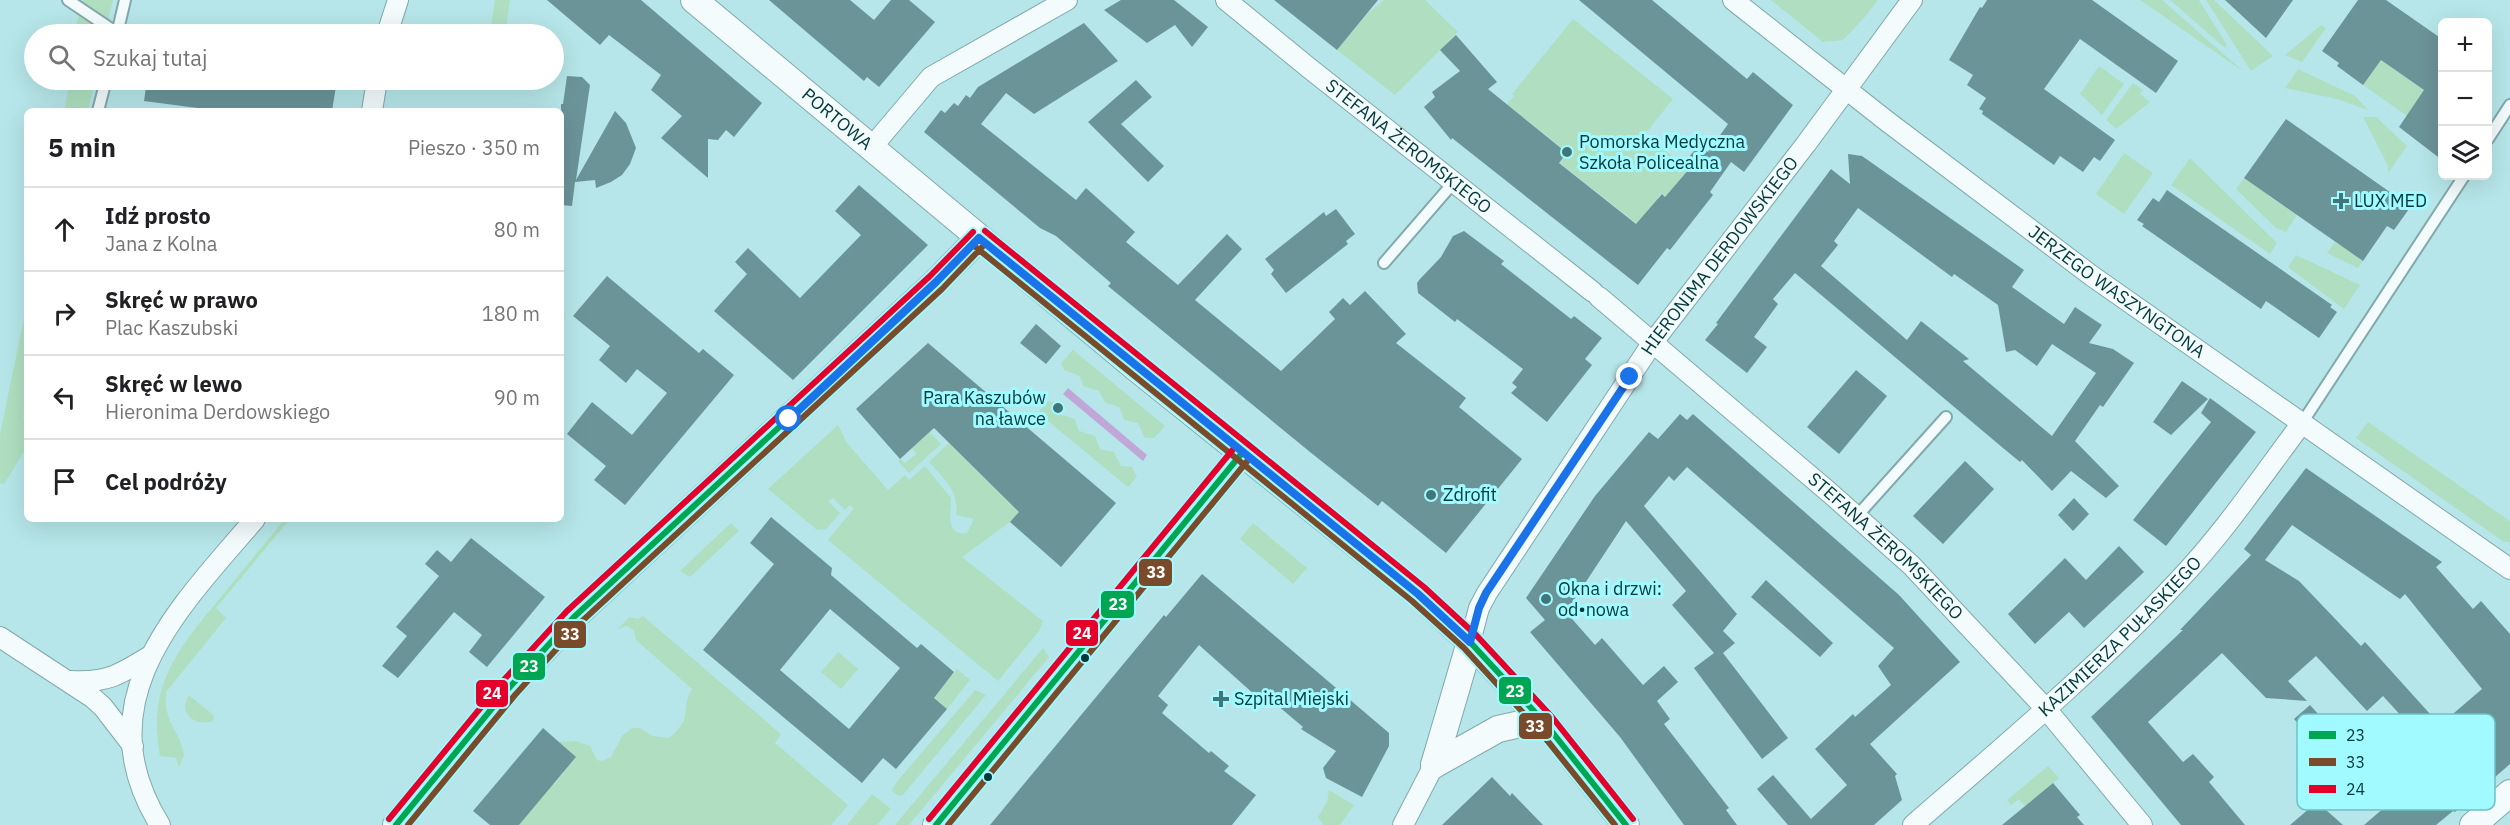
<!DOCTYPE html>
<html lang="pl">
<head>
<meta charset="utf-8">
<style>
  body { margin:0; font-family:"IBM Plex Sans",sans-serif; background:#f2f2f2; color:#202124 }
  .controls { position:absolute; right:18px; top:18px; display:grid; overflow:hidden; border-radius:9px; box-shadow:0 6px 24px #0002 }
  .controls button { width:54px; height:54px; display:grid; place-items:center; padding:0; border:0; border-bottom:2px solid #e0e0e0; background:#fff; color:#202124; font:30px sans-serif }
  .stop { position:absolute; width:18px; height:18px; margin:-14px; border:4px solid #1a73e8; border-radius:50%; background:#fff }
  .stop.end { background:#1a73e8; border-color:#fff; box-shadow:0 2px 6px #0008 }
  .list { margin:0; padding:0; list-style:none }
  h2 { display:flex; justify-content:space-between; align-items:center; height:78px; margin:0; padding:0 24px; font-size:26px }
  h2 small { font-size:20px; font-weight:400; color:#757577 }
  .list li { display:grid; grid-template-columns:39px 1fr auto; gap:18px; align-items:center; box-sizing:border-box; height:84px; padding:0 24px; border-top:2px solid #e0e0e0 }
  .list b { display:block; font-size:22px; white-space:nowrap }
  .list p { margin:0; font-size:20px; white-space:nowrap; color:#757577 }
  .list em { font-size:20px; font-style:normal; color:#757577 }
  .icon { flex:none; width:33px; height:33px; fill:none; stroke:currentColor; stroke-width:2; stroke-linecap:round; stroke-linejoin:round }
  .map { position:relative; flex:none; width:2510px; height:825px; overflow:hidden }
  .search { position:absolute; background:#fff; box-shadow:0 6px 24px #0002; left:24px; top:24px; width:540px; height:66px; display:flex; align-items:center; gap:15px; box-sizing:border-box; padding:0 21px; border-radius:33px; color:#757577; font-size:22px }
  .panel { position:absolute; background:#fff; box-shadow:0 6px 24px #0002; left:24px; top:108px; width:540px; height:414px; border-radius:9px }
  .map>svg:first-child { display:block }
  .green { fill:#afdfc0 }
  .water { fill:#c0a7d8 }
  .building { fill:#6b9499; fill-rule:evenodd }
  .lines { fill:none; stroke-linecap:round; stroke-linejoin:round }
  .service-casing { stroke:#81a9ab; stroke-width:14 }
  .minor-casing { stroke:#81a9ab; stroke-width:22 }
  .tertiary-casing { stroke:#81a9ab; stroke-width:28 }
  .service { stroke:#f4fbfc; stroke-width:10 }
  .minor { stroke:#f4fbfc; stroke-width:20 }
  .tertiary { stroke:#f4fbfc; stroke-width:26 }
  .bus-1-casing { stroke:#a0faff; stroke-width:10 }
  .bus-2-casing { stroke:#a0faff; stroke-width:10 }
  .bus-3-casing { stroke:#a0faff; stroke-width:10 }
  .bus-1 { stroke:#00a651; stroke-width:6 }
  .bus-2 { stroke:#7a4b2a; stroke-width:6 }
  .bus-3 { stroke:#e4002b; stroke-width:6 }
  .route { stroke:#1a73e8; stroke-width:8 }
  .poi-dot { fill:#407679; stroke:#a0faff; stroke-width:2 }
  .bus-dot { fill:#00393c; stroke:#a0faff; stroke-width:2 }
  .labels { text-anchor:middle; stroke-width:6; stroke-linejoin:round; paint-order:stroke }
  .street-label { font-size:18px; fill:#00393c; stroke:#a0faff }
  .poi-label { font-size:18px; fill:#00393c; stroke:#a0faff; text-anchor:start }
  .key { fill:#a0faff; stroke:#70c0c4; stroke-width:1.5 }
  .key-label { font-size:16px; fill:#00393c }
  .line-badge { stroke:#a0faff; stroke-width:2 }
  .badge-label { font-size:16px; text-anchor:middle; font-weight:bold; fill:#fff }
</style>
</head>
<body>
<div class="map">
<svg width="2510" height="825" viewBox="0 0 2510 825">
  <rect width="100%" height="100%" fill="#b6e6e9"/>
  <path class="green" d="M 83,0 L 113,0 L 105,34 L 74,34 Z
    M 495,0 L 510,0 L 505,34 L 490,34 Z
    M 1384,0 L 1425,0 L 1458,32 L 1395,95 L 1337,50 L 1369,12 Z
    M 1771,0 L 1878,0 L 1864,18 L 1843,40 L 1823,42 Z
    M 2140,0 L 2162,0 L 2244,72 Z
    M 2170,0 L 2199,0 L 2227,45 L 2225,48 Z
    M 2206,0 L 2214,0 L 2273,56 L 2251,71 Z
    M 1573,19 L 1673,99 L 1645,134 L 1688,169 L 1666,196 L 1661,193 L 1657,199 L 1661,202 L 1641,227 L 1560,163 L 1568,153 L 1507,104 L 1514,96 L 1512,94 Z
    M 2321,25 L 2326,28 L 2302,62 L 2285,55 Z
    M 2376,56 L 2429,94 L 2421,95 L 2407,116 L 2363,85 Z
    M 2099,66 L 2124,84 L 2102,115 L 2080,94 Z
    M 2298,69 L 2355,96 L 2368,110 L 2337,99 L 2285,88 Z
    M 70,80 L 95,80 L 88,111 L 64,111 Z
    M 2133,83 L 2143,90 L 2140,94 L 2150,102 L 2116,129 L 2106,120 Z
    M 2363,117 L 2376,117 L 2407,146 L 2388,173 L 2388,166 Z
    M 2124,153 L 2153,173 L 2124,214 L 2096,194 Z
    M 2190,158 L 2277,243 L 2270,254 L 2171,185 Z
    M 2244,178 L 2248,181 L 2250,179 L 2269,192 L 2268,196 L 2297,215 L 2286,232 L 2276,228 L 2236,189 Z
    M 2335,242 L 2339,245 L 2341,243 L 2360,256 L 2359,259 L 2363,261 L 2358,268 L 2327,253 Z
    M 2296,255 L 2360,285 L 2344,309 L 2288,267 Z
    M 27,304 L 27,397 L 23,418 L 27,420 L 27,447 L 4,484 L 0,483 L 0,434 Z
    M 1073,350 L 1165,426 L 1154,438 L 1145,438 L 1138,423 L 1124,420 L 1120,408 C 1105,400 1108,409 1099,391 L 1083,386 L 1080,376 L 1064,370 L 1061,363 Z
    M 1048,401 L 1056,403 L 1061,415 L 1075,419 L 1079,431 L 1095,436 L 1100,449 L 1114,452 L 1121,466 L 1132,467 L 1137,477 L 1128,487 L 1038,413 Z
    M 2368,422 L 2510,521 L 2510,542 L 2504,542 L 2356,438 Z
    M 838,425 L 847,443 L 888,490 L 905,475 L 909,480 L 925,466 L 951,498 C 951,511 945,537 967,533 L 974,519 L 956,515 C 960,492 943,478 929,462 L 949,443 L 1019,512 L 1010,522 L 962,557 L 1043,621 L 1039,631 L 998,681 L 828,540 L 854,508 L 849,505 L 845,510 L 833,498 L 828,501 L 840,513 L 826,529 L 817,530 L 768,489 Z
    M 930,432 L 941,444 L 909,473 L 898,461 L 900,459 L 905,463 L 916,454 L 912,448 Z
    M 285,519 L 290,519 L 216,608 L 226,618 L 166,692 C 163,724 180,729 184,755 L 179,767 L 176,758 L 160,756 C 156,734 155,711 162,688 C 173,653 198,625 221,597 C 242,571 263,545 285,519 Z
    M 731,523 L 739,531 L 690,577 L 680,571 Z
    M 1253,523 L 1307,568 L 1293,584 L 1240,539 Z
    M 643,616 L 781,734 L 775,743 L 848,805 L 831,825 L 519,825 L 549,782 L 554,785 L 576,757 L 559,742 L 576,741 L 590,746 L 597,760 L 602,761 L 611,757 L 622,736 L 632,728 L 640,728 L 653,736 L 669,738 C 695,717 679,711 692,689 L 636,640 L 634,631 L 628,626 L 618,629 L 629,617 L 638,619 Z
    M 1043,648 L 1049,657 L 909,825 L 895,825 Z
    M 838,652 L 858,669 L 841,689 L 821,672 Z
    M 957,669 L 970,680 L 947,709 L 934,698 Z
    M 975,690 L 986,695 L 902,796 L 897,795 L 892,790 L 895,784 Z
    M 189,695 L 213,715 L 214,720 C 196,729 177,713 189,695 Z
    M 2048,766 L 2059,778 L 2025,806 L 2019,799 L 2011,805 L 2007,800 Z
    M 1329,790 L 1354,805 L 1340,825 L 1323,825 L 1318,817 L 1327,802 Z
    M 872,794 L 891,809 L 877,825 L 847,825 Z"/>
  <path class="water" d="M 1068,388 L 1147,455 L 1143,461 L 1063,394 Z"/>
  <path class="building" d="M 547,0 L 641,0 L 762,103 L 734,137 L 726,130 L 718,140 L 708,139 L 708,178 L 661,138 L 682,116 L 651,90 L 661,75 L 609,35 L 600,45 Z
    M 769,0 L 850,0 L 874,20 L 891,0 L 909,0 L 935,22 L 879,87 L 867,77 L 864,81 Z
    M 1121,0 L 1174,0 L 1208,27 L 1192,47 L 1175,25 L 1147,43 L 1104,10 Z
    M 1274,0 L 1378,0 L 1337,50 Z
    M 1579,0 L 1652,0 L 1747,79 L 1753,72 L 1793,105 L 1744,172 L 1731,162 L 1710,192 L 1713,195 L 1670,250 L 1667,248 L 1638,285 L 1452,138 L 1451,140 L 1424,107 L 1435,97 L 1432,92 L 1460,71 L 1440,50 L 1456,35 L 1497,82 L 1488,89 L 1567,153 L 1559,163 L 1636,224 L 1662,194 L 1665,197 L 1689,169 L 1683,164 L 1699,145 L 1708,152 L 1728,124 Z
    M 1987,0 L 2092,0 L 2178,61 L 2156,93 L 2080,39 L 2044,89 L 2115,140 L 2100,161 L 2094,157 L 2083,172 L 2060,156 L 2054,165 L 1982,114 L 1983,111 L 1979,109 L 1986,98 L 1967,85 L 1973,75 L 1949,60 L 1980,7 L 1982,8 Z
    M 2225,0 L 2293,0 L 2266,38 Z
    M 2358,0 L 2386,0 L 2442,39 L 2442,160 L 2399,127 L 2424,90 L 2381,60 L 2363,85 L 2337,66 L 2339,63 L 2322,51 Z
    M 1084,23 L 1118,61 L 1034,114 L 1006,93 L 981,124 L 1076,200 L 1086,188 L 1135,232 L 1126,242 L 1178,285 L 1227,234 L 1242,249 L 1195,300 L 1281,371 L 1335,319 L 1329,312 L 1343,298 L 1350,305 L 1365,291 L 1406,334 L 1396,343 L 1466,398 L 1459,407 L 1522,459 L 1446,553 L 1382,501 L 1378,506 L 1310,452 L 1108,286 L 1111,283 L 1056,236 L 1040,228 L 924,132 L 941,110 L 945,113 L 954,103 L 958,106 L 966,95 L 970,98 L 978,87 Z
    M 567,76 L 582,77 L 590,85 L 576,180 L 615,111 L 626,123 L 636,148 L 630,164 L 622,175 L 611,182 L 596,188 L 595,180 L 575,182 L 572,206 L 561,205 L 561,104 L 563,104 Z
    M 147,80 L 337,80 L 332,111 L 220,111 L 144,101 Z
    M 1136,80 L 1152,97 L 1121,124 L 1164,166 L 1148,182 L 1088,122 Z
    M 2286,119 L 2404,202 L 2403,204 L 2409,209 L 2394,230 L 2387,226 L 2363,261 L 2244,178 Z
    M 1848,154 L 1862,156 L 2024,270 L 2012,287 L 2064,324 L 2075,307 L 2102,325 L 2089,343 L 2113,349 L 2134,363 L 2103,407 L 2100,405 L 2075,441 L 2119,486 L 2106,498 L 2071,471 L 2052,491 L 2022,460 L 2020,462 L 2003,448 L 1795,273 L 1773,299 L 1778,304 L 1754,337 L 1767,347 L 1747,373 L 1705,340 L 1718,324 L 1716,323 L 1831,169 L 1850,184 ZM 1858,208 L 1952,277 L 1954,274 L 1998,305 L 2006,352 L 2015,350 L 2037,366 L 2052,344 L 2096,373 L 2052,436 L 1963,361 L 1969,359 L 1921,321 L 1907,340 L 1821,266 L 1838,245 L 1834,241 Z
    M 859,185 L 928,245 L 793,380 L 714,311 L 747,274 L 735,262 L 748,248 L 800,298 L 861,235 L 835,211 Z
    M 2167,190 L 2332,305 L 2330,307 L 2337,312 L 2319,338 L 2266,301 L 2261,309 L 2142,226 L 2144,224 L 2137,220 L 2153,198 L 2159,202 Z
    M 1336,209 L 1355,234 L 1346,241 L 1348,244 L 1286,293 L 1271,274 L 1274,270 L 1265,259 L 1324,212 L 1326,216 Z
    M 1464,231 L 1504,261 L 1501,264 L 1571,319 L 1574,316 L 1602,338 L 1585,359 L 1592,365 L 1547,422 L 1511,393 L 1517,387 L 1512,383 L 1523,369 L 1457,319 L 1455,322 L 1418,293 L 1417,283 L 1420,279 L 1441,257 L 1453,236 Z
    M 607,276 L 699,353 L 703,349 L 734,375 L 625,505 L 594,480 L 606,466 L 567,434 L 592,402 L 632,435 L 667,393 L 637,369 L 626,383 L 599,360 L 610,346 L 573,316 Z
    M 1036,324 L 1061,346 L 1046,364 L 1020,343 Z
    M 928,343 L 1116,503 L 1061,567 L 1010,522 L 1019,512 L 934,428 L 900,459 L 856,409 Z
    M 1856,370 L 1887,396 L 1839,454 L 1807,427 Z
    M 2182,381 L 2208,399 L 2171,435 L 2153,422 Z
    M 2210,398 L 2256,432 L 2166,546 L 2133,520 L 2211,422 L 2201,413 Z
    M 1680,414 L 1687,420 L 1693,414 L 1899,595 L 1960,662 L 1870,744 L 1897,774 L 1895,776 L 1902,800 L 1874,825 L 1788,825 L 1757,789 L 1773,775 L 1811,819 L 1847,785 L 1815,749 L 1853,714 L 1855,717 L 1891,685 L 1878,666 L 1894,648 L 1687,467 L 1674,481 L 1669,476 L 1644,506 L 1737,614 L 1723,631 L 1735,643 L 1723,653 L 1788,738 L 1762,759 L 1694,668 L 1714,653 L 1672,605 L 1686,591 L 1626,521 L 1566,612 L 1595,645 L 1602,638 L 1643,685 L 1664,666 L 1678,682 L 1657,701 L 1670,719 L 1664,724 L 1729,808 L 1726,810 L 1737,825 L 1684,825 L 1620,737 L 1530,632 L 1545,620 L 1526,598 L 1595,496 L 1649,432 L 1658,439 Z
    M 1965,461 L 1994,489 L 1943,544 L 1913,516 Z
    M 2306,468 L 2442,562 L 2436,567 L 2473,609 L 2481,601 L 2510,634 L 2510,764 L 2455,812 L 2453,811 L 2436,825 L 2364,825 L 2421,776 L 2403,756 L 2406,754 L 2400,746 L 2416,732 L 2383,696 L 2367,711 L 2316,656 L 2288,681 L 2307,701 L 2266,698 L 2222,653 L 2148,722 L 2183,762 L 2193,754 L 2214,777 L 2209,782 L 2245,825 L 2181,825 L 2091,717 L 2183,630 L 2180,630 L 2251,555 L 2244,549 ZM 2292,525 L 2400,599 L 2405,594 L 2482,689 L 2440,725 L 2365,642 L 2361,646 L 2299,581 L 2265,560 Z
    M 2074,498 L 2089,514 L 2073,531 L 2058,515 Z
    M 771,517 L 832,568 L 831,575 L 917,648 L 921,644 L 954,672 L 934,698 L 947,709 L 896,769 L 883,758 L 862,783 L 703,650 L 774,564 L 750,543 ZM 830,609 L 900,668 L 849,729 L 780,670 Z
    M 471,538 L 545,597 L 487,667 L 469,652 L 482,635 L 454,612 L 398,678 L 382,666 L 407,636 L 396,627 L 439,576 L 425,564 L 437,550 L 451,562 Z
    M 2119,546 L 2144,572 L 2084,628 L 2069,612 L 2035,644 L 2008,614 L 2065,558 L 2086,580 Z
    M 1202,574 L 1389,733 L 1389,746 L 1362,797 L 1326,778 L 1323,768 L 1336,751 L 1301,729 L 1303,727 L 1277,705 L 1265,704 L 1199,645 L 1158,696 L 1168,705 L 1162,713 L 1209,753 L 1211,751 L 1229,766 L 1224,771 L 1256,795 L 1232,825 L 990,825 L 1164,615 L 1166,617 Z
    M 1766,580 L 1833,643 L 1820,657 L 1751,597 Z
    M 2310,705 L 2359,759 L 2343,773 L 2294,719 Z
    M 543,728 L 576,757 L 519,825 L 490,825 L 473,811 Z
    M 1492,777 L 1510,796 L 1512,793 L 1543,825 L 1442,825 Z
    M 2053,783 L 2080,815 L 2077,817 L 2084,825 L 2002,825 Z
    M 2317,802 L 2343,825 L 2290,825 Z"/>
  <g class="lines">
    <g class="service-casing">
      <path id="service" d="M 68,0 L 117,33
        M 117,34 L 125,0
        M 98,111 L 106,80
        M 2488,139 L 2510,105
        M 1384,263 L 1454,182
        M 2302,423 L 2464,176
        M 1857,516 L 1946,417"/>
    </g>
    <g class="minor-casing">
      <g id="minor">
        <path id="s1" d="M 1226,0 L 1309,68 L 1593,292"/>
        <path id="s2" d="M 1733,0 L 1888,122 L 2092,276 L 2510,569"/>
        <path d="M 387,34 L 398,0"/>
        <path d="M 372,111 L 377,80"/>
        <path d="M 871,148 L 931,77 L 1067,0"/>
        <path id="s3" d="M 1599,297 L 1830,493 L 1911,565 L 2046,709 L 2142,825"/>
        <path d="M 0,637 L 93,698 L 103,707 L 133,746"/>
        <path id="s4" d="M 1470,642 L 1479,608 L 1487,593 L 1653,342 L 1806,144 L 1912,0"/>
        <path d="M 71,681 C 107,683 119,675 150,656"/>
        <path d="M 160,825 C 83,701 178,609 255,519"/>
        <path d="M 1403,825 L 1434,765"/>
        <path id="s5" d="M 1913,825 C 2004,746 2096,669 2178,581 C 2224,533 2262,476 2302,423"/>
      </g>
    </g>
    <g class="tertiary-casing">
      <g id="tertiary">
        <path id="s6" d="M 694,0 L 1136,368 L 1418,594 L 1470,642 L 1545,723 L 1626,825"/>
        <path d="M 1434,765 L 1470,642"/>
        <path d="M 1434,765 L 1498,729 L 1516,725 L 1545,723"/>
        <path d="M 396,825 L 508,689 L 574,617 L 936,282 L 979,238"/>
        <path d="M 936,825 L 1242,453"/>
        <path d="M 2473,825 L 2510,793"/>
      </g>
    </g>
    <use href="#service" class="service"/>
    <use href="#minor" class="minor"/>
    <use href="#tertiary" class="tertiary"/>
    <g class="bus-1-casing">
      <path id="bus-1" d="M 979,238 L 1418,594 L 1470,642 L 1545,723 L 1626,825
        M 396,825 L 508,689 L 574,617 L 936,282 L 979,238
        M 936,825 L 1242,453"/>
    </g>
    <g class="bus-2-casing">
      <path id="bus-2" d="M 973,245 L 1412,601 L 1464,648 L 1538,729 L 1615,825
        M 408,825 L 515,695 L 580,623 L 942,289 L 985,244
        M 948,825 L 1249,459"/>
    </g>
    <g class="bus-3-casing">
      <path id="bus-3" d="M 985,231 L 1424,587 L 1477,636 L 1552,717 L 1633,819
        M 389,819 L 501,683 L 567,611 L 930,276 L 973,232
        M 929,819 L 1235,447"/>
    </g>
    <use href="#bus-1" class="bus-1"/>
    <use href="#bus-2" class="bus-2"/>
    <use href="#bus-3" class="bus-3"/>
  </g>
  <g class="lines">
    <path class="route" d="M 789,419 L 936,282 L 979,238 L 1418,594 L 1470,642 L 1479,608 L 1486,593 L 1630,377"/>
  </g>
  <g class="poi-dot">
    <circle cx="1567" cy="152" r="6"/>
    <path d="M2338 192h6v6h6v6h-6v6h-6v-6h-6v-6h6z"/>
    <circle cx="1058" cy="408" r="6"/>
    <circle cx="1431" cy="495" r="6"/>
    <circle cx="1546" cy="599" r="6"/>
    <path d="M1218 690h6v6h6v6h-6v6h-6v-6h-6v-6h6z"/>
  </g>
  <g class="bus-dot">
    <circle cx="1085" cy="658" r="5"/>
    <circle cx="988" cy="777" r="5"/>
  </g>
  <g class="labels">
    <g class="street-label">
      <text dy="6" stroke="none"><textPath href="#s6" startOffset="186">PORTOWA</textPath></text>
      <text dy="6" stroke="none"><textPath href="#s1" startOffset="234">STEFANA ŻEROMSKIEGO</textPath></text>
      <text dy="6" stroke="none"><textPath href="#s4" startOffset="462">HIERONIMA DERDOWSKIEGO</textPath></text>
      <text dy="6" stroke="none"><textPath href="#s2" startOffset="482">JERZEGO WASZYNGTONA</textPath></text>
      <text dy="6" stroke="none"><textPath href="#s3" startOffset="380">STEFANA ŻEROMSKIEGO</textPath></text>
      <text dy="6" stroke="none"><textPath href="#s5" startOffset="280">KAZIMIERZA PUŁASKIEGO</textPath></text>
    </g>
    <g class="poi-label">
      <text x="1579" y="148">Pomorska Medyczna<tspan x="1579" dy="21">Szkoła Policealna</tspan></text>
      <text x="2354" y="207">LUX MED</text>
      <text x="1046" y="404" text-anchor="end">Para Kaszubów<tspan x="1046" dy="21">na ławce</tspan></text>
      <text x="1443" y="501">Zdrofit</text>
      <text x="1558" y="595">Okna i drzwi:<tspan x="1558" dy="21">od•nowa</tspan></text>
      <text x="1234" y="705">Szpital Miejski</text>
    </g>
  </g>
  <rect x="2297" y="714" width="198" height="96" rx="9" class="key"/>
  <rect x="2309" y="731" width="27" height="8" fill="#00a651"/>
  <rect x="2309" y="758" width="27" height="8" fill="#7a4b2a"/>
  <rect x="2309" y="785" width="27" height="8" fill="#e4002b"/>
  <g class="key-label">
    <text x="2346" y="741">23</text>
    <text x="2346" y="768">33</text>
    <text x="2346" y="795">24</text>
  </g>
  <g class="line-badge">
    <rect x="1138" y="558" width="35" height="29" rx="6" fill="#7a4b2a"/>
    <rect x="1100" y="590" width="35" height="29" rx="6" fill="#00a651"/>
    <rect x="1065" y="619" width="34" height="28" rx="6" fill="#e4002b"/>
    <rect x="553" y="620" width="34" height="29" rx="6" fill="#7a4b2a"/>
    <rect x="512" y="652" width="34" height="29" rx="6" fill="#00a651"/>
    <rect x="1498" y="676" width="34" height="29" rx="6" fill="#00a651"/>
    <rect x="475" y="679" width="34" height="29" rx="6" fill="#e4002b"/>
    <rect x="1518" y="712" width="35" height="28" rx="6" fill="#7a4b2a"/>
  </g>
  <g class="badge-label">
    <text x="1156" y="578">33</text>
    <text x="1118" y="610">23</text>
    <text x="1082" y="639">24</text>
    <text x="570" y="640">33</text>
    <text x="529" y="672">23</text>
    <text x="1515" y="697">23</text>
    <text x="492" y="699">24</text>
    <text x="1535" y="732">33</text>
  </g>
</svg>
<div class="controls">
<button>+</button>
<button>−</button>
<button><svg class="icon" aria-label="layers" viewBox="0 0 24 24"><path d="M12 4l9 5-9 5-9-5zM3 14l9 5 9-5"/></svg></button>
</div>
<div class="stop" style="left:789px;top:419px"></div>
<div class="stop end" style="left:1630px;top:377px"></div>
<div class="search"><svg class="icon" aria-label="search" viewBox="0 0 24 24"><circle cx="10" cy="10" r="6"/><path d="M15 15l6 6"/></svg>Szukaj tutaj</div>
<section class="panel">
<h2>5 min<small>Pieszo · 350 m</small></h2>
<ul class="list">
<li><svg class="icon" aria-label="ahead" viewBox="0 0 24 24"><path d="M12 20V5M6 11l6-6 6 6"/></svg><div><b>Idź prosto</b><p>Jana z Kolna</p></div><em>80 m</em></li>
<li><svg class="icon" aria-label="right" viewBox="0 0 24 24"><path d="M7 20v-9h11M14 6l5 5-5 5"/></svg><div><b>Skręć w prawo</b><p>Plac Kaszubski</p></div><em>180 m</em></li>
<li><svg class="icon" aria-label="left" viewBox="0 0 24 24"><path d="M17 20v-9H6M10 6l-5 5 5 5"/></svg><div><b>Skręć w lewo</b><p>Hieronima Derdowskiego</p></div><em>90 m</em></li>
<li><svg class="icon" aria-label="arrive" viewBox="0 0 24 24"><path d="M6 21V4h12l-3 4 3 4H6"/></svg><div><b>Cel podróży</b></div></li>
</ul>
</section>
</div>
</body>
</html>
